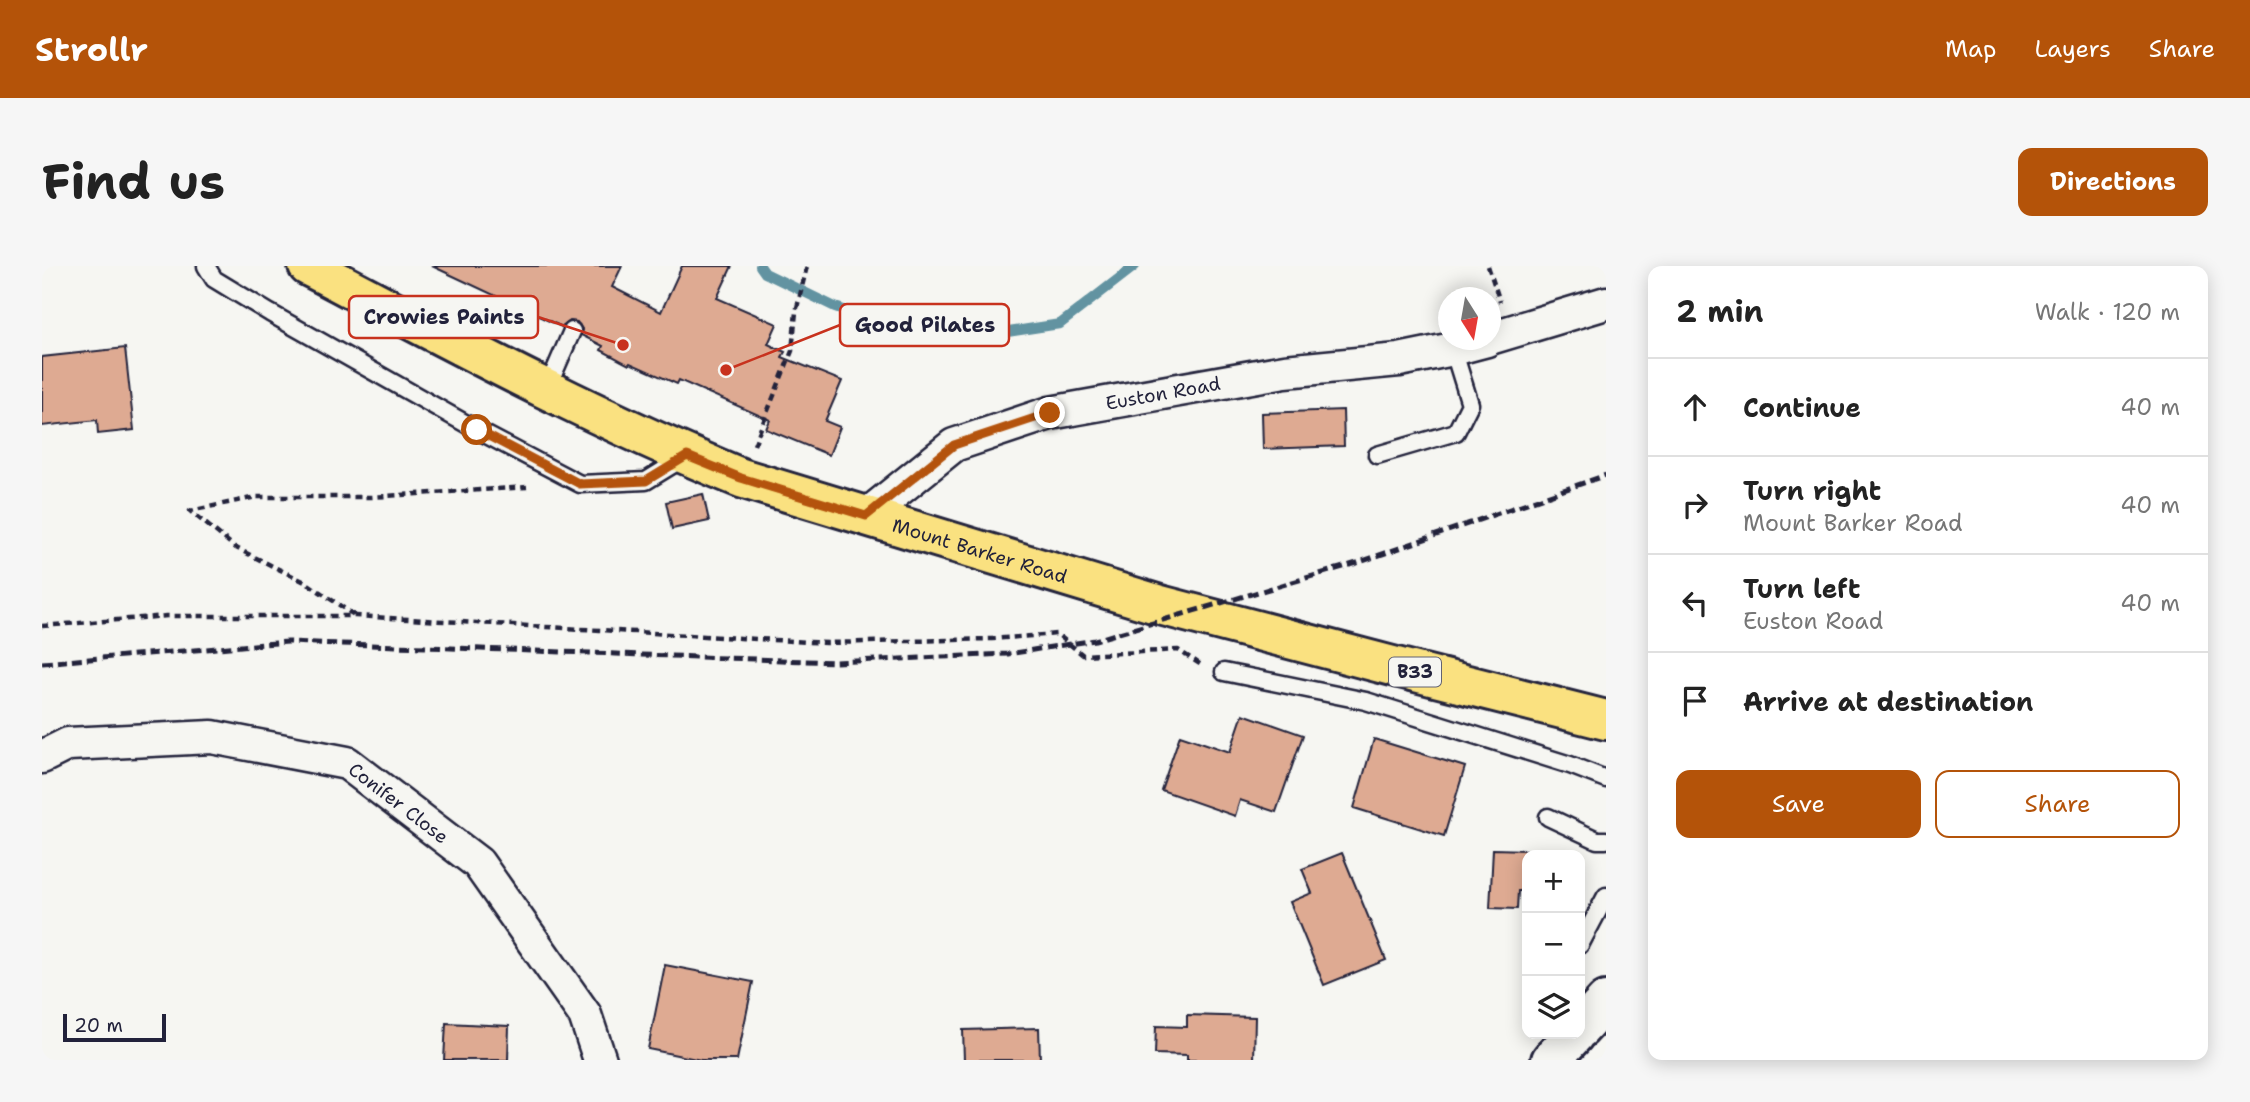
<!DOCTYPE html>
<html lang="en">
<head>
<meta charset="utf-8">
<style>
  body { margin:0; font-family:"Shantell Sans",sans-serif; background:#f6f6f6; color:#222 }
  .controls { position:absolute; right:21px; bottom:21px; display:grid; overflow:hidden; border-radius:14px; box-shadow:0 4px 18px #0003 }
  .controls button { width:63px; height:63px; display:grid; place-items:center; padding:0; border:0; border-bottom:2px solid #e0e0e0; background:#fff; color:#222; font:35px sans-serif }
  .compass { position:absolute; left:1396px; top:21px; width:63px; height:63px; border-radius:50%; background:#fff; box-shadow:0 4px 18px #0003; rotate:169deg }
  .scale { position:absolute; left:21px; bottom:18px; width:103px; box-sizing:border-box; padding-left:7px; border:4px solid #22223b; border-top:0; font-size:19px; line-height:24px; white-space:nowrap; color:#22223b; -webkit-text-stroke:5px #f6f6f2; paint-order:stroke }
  .stop { position:absolute; width:21px; height:21px; margin:-16px; border:5px solid #b45309; border-radius:50%; background:#fff }
  .stop.end { background:#b45309; border-color:#fff; box-shadow:0 2px 7px #0008 }
  .list { margin:0; padding:0; list-style:none }
  h2 { display:flex; justify-content:space-between; align-items:center; height:91px; margin:0; padding:0 28px; font-size:30px }
  h2 small { font-size:23px; font-weight:400; color:#767676 }
  .list li { display:grid; grid-template-columns:46px 1fr auto; gap:21px; align-items:center; box-sizing:border-box; height:98px; padding:0 28px; border-top:2px solid #e0e0e0 }
  .list b { display:block; font-size:26px; white-space:nowrap }
  .list p { margin:0; font-size:23px; white-space:nowrap; color:#767676 }
  .list em { font-size:23px; font-style:normal; color:#767676 }
  .actions { display:flex; gap:14px; padding:21px 28px }
  .actions a { flex:1; padding:16px 0; border:2px solid #b45309; border-radius:14px; text-align:center; font-size:24px; color:#b45309 }
  .actions .main { background:#b45309; color:#fff }
  .icon { flex:none; width:38px; height:38px; fill:none; stroke:currentColor; stroke-width:2; stroke-linecap:round; stroke-linejoin:round }
  .map { position:relative; flex:none; width:1564px; height:794px; overflow:hidden; border-radius:14px }
  header { display:flex; align-items:center; gap:42px; box-sizing:border-box; height:98px; padding:0 35px; background:#b45309; color:#fff }
  header strong { font-size:33px }
  nav { display:flex; gap:38px; margin-inline-start:auto; font-size:24px }
  .intro { display:flex; align-items:center; justify-content:space-between; box-sizing:border-box; height:168px; padding:0 42px }
  h1 { margin:0; font-size:49px }
  .button { padding:18px 32px; border-radius:14px; background:#b45309; color:#fff; font-size:24px; font-weight:700 }
  main { display:flex; gap:42px; padding:0 42px }
  aside { flex:1; background:#fff; border-radius:14px; box-shadow:0 4px 18px #0003 }
  .map>svg:first-child { display:block }
  .lines { fill:none; stroke-linecap:round; stroke-linejoin:round }
  .stream { stroke:#6293a1; stroke-width:10 }
  .building { fill:#deaa92; stroke:#22223b; stroke-width:2 }
  .lane-casing { stroke:#22223b; stroke-width:21 }
  .street-casing { stroke:#22223b; stroke-width:37 }
  .secondary-casing { stroke:#22223b; stroke-width:44 }
  .primary-casing { stroke:#22223b; stroke-width:44 }
  .path { stroke:#22223b; stroke-width:4.5; stroke-dasharray:7 5; stroke-linecap:butt }
  .lane { stroke:#f6f6f2; stroke-width:16 }
  .street { stroke:#f6f6f2; stroke-width:32 }
  .secondary { stroke:#f6f6f2; stroke-width:38 }
  .primary { stroke:#fae180; stroke-width:38 }
  .rail { stroke:#22223b; stroke-width:5; stroke-dasharray:10 5; stroke-linecap:butt }
  .route { stroke:#b45309; stroke-width:9 }
  .labels { text-anchor:middle; stroke-width:6; stroke-linejoin:round; paint-order:stroke }
  .shield { fill:#f6f6f2; stroke:#626272; stroke-width:2 }
  .shield-label { font-size:18px; font-weight:bold; fill:#22223b }
  .street-label { font-size:19px; fill:#22223b; stroke:#f6f6f2 }
  .leader { fill:none; stroke:#c8321e; stroke-width:2.5 }
  .callout-dot { fill:#c8321e; stroke:#f6f6f2; stroke-width:2.5 }
  .callout { fill:#f6f6f2; stroke:#c8321e; stroke-width:2.5 }
  .callout-label { font-size:21px; text-anchor:middle; font-weight:bold; fill:#22223b }
</style>
</head>
<body>
<header>
<strong>Strollr</strong>
<nav><a>Map</a><a>Layers</a><a>Share</a></nav>
</header>
<div class="intro"><h1>Find us</h1><a class="button">Directions</a></div>
<main>
<div class="map">
<svg width="1564" height="794" viewBox="0 0 1564 794">
  <rect width="100%" height="100%" fill="#f6f6f2"/>
  <filter id="ink" filterUnits="userSpaceOnUse"><feTurbulence type="fractalNoise" baseFrequency=".0143" numOctaves="2"/><feDisplacementMap in="SourceGraphic" scale="14" xChannelSelector="R" yChannelSelector="G"/><feConvolveMatrix kernelMatrix="1 2 1 2 8 2 1 2 1" color-interpolation-filters="sRGB"/></filter>
  <g filter="url(#ink)">
    <g class="lines">
      <path class="stream" d="M 718,0 L 723,7 L 793,41 L 864,65 L 946,69 L 1018,58 L 1093,0"/>
    </g>
    <path class="building" d="M 390,0 L 580,0 L 570,21 L 619,46 L 640,0 L 690,0 L 675,32 L 735,58 L 726,78 L 743,86 L 740,91 L 800,115 L 783,155 L 798,161 L 787,189 L 724,163 L 728,154 L 637,114 L 635,118 L 588,97 L 587,99 L 559,84 L 561,80 L 539,69 L 540,63 L 535,56 L 528,55 L 520,61 Z
      M 83,82 L 92,164 L 56,168 L 55,154 L 0,160 L 0,91 Z
      M 1301,144 L 1302,180 L 1221,183 L 1220,147 Z
      M 661,228 L 667,255 L 630,263 L 624,236 Z
      M 1201,448 L 1261,469 L 1234,546 L 1198,534 L 1193,550 L 1119,524 L 1138,469 L 1188,486 Z
      M 1332,473 L 1423,501 L 1402,570 L 1312,542 Z
      M 1451,583 L 1485,584 L 1485,625 L 1476,625 L 1475,643 L 1448,642 Z
      M 1300,587 L 1344,694 L 1282,719 L 1248,636 L 1270,627 L 1260,603 Z
      M 623,699 L 711,716 L 695,794 L 659,794 L 606,783 Z
      M 1145,749 L 1213,751 L 1212,794 L 1145,794 L 1145,789 L 1113,788 L 1114,760 L 1145,761 Z
      M 404,757 L 467,760 L 466,794 L 402,794 Z
      M 997,762 L 998,794 L 922,794 L 921,764 Z"/>
    <g class="lines">
      <g class="lane-casing">
        <path id="lane" d="M 164,0 L 172,13 L 228,47 L 435,164 L 538,218 L 604,215 L 643,191
          M 504,125 L 530,65
          M 1335,189 L 1414,166 L 1428,138 L 1411,83
          M 1182,406 L 1324,435 L 1528,499 L 1564,513
          M 1506,551 L 1555,574 L 1564,574
          M 1538,679 L 1564,630"/>
      </g>
      <g class="street-casing">
        <g id="street">
          <path d="M 1448,72 L 1564,37"/>
          <path id="s1" d="M 824,250 L 912,179 L 1008,147 L 1243,105 L 1357,94 L 1411,83 L 1445,74"/>
          <path id="s2" d="M 0,491 L 26,478 L 170,471 L 305,497 L 436,597 L 543,749 L 558,794"/>
        </g>
      </g>
      <g class="secondary-casing">
        <path id="secondary" d="M 1538,763 L 1564,735
          M 1509,794 L 1533,768"/>
      </g>
      <g class="primary-casing">
        <g id="primary">
          <path id="s3" d="M 266,0 C 409,75 550,151 699,212 L 1118,339 L 1358,402 L 1564,454"/>
        </g>
      </g>
      <path class="path" d="M 1446,0 L 1458,36
        M 712,179 L 750,85 L 754,46 L 765,0
        M 312,349 L 265,317 L 194,282 L 148,245 L 214,231 L 329,231 L 485,221
        M 0,360 L 125,350 L 313,350 L 785,377 L 950,373 L 1015,368 L 1041,389 L 1136,384 L 1161,400"/>
      <use href="#lane" class="lane"/>
      <use href="#street" class="street"/>
      <use href="#secondary" class="secondary"/>
      <use href="#primary" class="primary"/>
      <path class="rail" d="M 0,397 L 246,376 L 793,396 L 966,388 L 1053,374 L 1315,297 L 1564,209"/>
    </g>
  </g>
  <g class="lines" filter="url(#ink)">
    <path class="route" d="M 435,164 L 538,218 L 604,215 L 645,190 L 699,212 L 824,250 L 912,179 L 1008,147"/>
  </g>
  <g class="labels">
    <rect class="shield" x="1347" y="391.5" width="52" height="29" rx="5"/>
    <g class="shield-label">
      <text x="1373" y="412">B33</text>
    </g>
    <g class="street-label">
      <text dy="7" stroke="none"><textPath href="#s1" startOffset="329">Euston Road</textPath></text>
      <text dy="7" stroke="none"><textPath href="#s3" startOffset="732">Mount Barker Road</textPath></text>
      <text dy="7" stroke="none"><textPath href="#s2" startOffset="376">Conifer Close</textPath></text>
    </g>
  </g>
  <path class="leader" d="M581 79L496 51M684 104L798 59"/>
  <g class="callout-dot">
    <circle cx="581" cy="79" r="7"/>
    <circle cx="684" cy="104" r="7"/>
  </g>
  <g class="callout">
    <rect x="307" y="30" width="189" height="42" rx="7"/>
    <rect x="798" y="38" width="169" height="42" rx="7"/>
  </g>
  <g class="callout-label">
    <text x="402" y="58">Crowies Paints</text>
    <text x="883" y="66">Good Pilates</text>
  </g>
</svg>
<div class="controls">
<button>+</button>
<button>−</button>
<button><svg class="icon" aria-label="layers" viewBox="0 0 24 24"><path d="M12 4l9 5-9 5-9-5zM3 14l9 5 9-5"/></svg></button>
</div>
<svg class="compass" viewBox="-18 -18 36 36"><path d="M0-13l5 13h-10z" fill="#e53935"/><path d="M0 13l5-13h-10z" fill="#767676"/></svg>
<div class="scale">20 m</div>
<div class="stop" style="left:435px;top:164px"></div>
<div class="stop end" style="left:1008px;top:147px"></div>
</div>
<aside>
<h2>2 min<small>Walk · 120 m</small></h2>
<ul class="list">
<li><svg class="icon" aria-label="ahead" viewBox="0 0 24 24"><path d="M12 20V5M6 11l6-6 6 6"/></svg><div><b>Continue</b></div><em>40 m</em></li>
<li><svg class="icon" aria-label="right" viewBox="0 0 24 24"><path d="M7 20v-9h11M14 6l5 5-5 5"/></svg><div><b>Turn right</b><p>Mount Barker Road</p></div><em>40 m</em></li>
<li><svg class="icon" aria-label="left" viewBox="0 0 24 24"><path d="M17 20v-9H6M10 6l-5 5 5 5"/></svg><div><b>Turn left</b><p>Euston Road</p></div><em>40 m</em></li>
<li><svg class="icon" aria-label="arrive" viewBox="0 0 24 24"><path d="M6 21V4h12l-3 4 3 4H6"/></svg><div><b>Arrive at destination</b></div></li>
</ul>
<div class="actions"><a class="main">Save</a><a>Share</a></div>
</aside>
</main>
</body>
</html>
